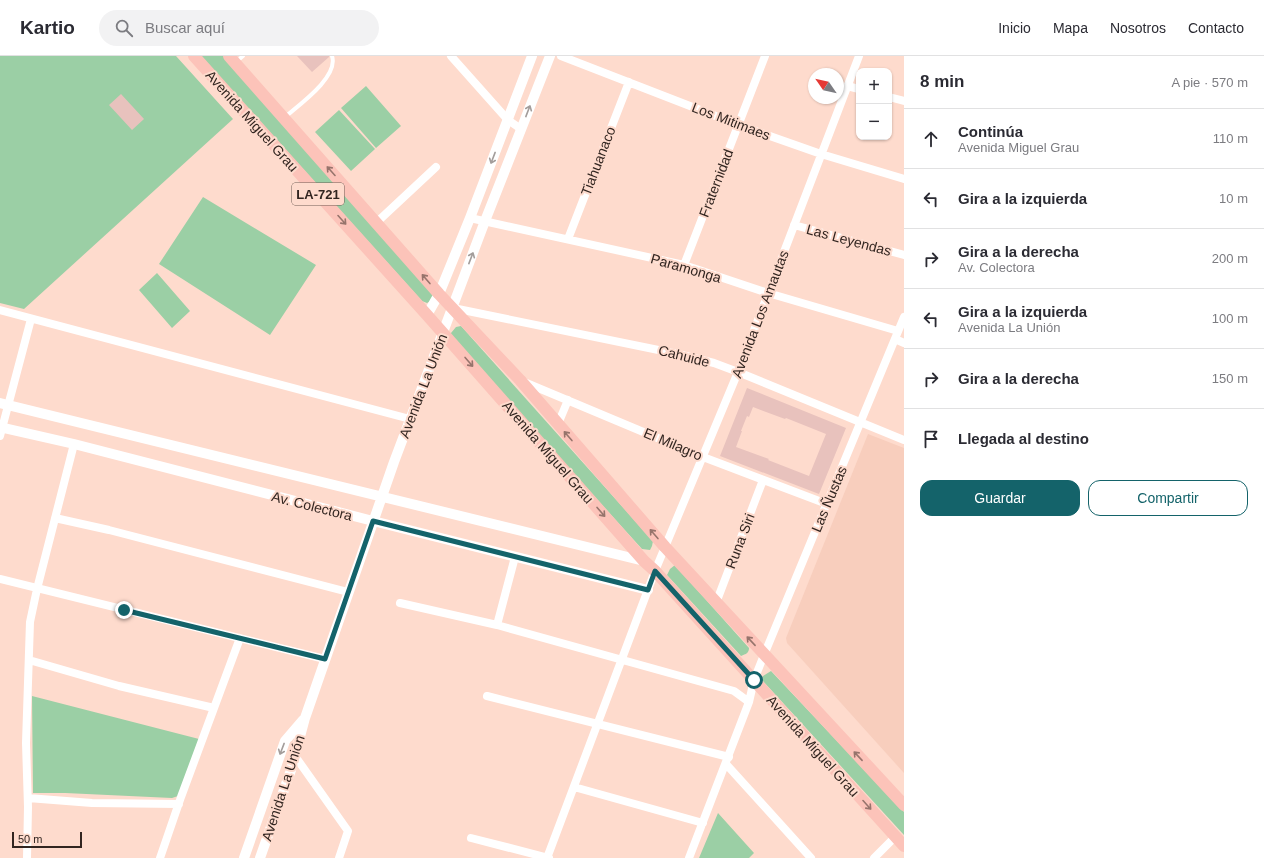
<!DOCTYPE html>
<html lang="es">
<head>
<meta charset="utf-8">
<style>
  body { margin:0; font-family:Helvetica,sans-serif; background:#f2f2f3; color:#2b2b33 }
  .controls { position:absolute; right:12px; top:12px; display:grid; overflow:hidden; border-radius:8px; box-shadow:0 1px 3px #0004 }
  .controls button { width:36px; height:36px; display:grid; place-items:center; padding:0; border:0; border-bottom:1px solid #e1e1e2; background:#fff; color:#2b2b33; font:20px sans-serif }
  .compass { position:absolute; left:808px; top:12px; width:36px; height:36px; border-radius:50%; background:#fff; box-shadow:0 1px 3px #0004; rotate:304deg }
  .scale { position:absolute; left:12px; bottom:10px; width:70px; box-sizing:border-box; padding-left:4px; border:2px solid #322520; border-top:0; font-size:11px; line-height:14px; white-space:nowrap; color:#322520; -webkit-text-stroke:3px #fedbcd; paint-order:stroke }
  .stop { position:absolute; width:12px; height:12px; margin:-9px; border:3px solid #14636a; border-radius:50%; background:#fff }
  .stop.end { background:#14636a; border-color:#fff; box-shadow:0 1px 4px #0008 }
  .list { margin:0; padding:0; list-style:none }
  h2 { display:flex; justify-content:space-between; align-items:center; height:52px; margin:0; padding:0 16px; font-size:17px }
  h2 small { font-size:13px; font-weight:400; color:#7c7c81 }
  .list li { display:grid; grid-template-columns:26px 1fr auto; gap:12px; align-items:center; box-sizing:border-box; height:60px; padding:0 16px; border-top:1px solid #e1e1e2 }
  .list b { display:block; font-size:15px; white-space:nowrap }
  .list p { margin:0; font-size:13px; white-space:nowrap; color:#7c7c81 }
  .list em { font-size:13px; font-style:normal; color:#7c7c81 }
  .actions { display:flex; gap:8px; padding:12px 16px }
  .actions a { flex:1; padding:9px 0; border:1px solid #14636a; border-radius:12px; text-align:center; font-size:14px; color:#14636a }
  .actions .main { background:#14636a; color:#fff }
  .icon { flex:none; width:22px; height:22px; fill:none; stroke:currentColor; stroke-width:2; stroke-linecap:round; stroke-linejoin:round }
  .map { position:relative; flex:none; width:904px; height:802px; overflow:hidden }
  header { display:flex; align-items:center; gap:24px; box-sizing:border-box; height:56px; padding:0 20px; background:#fff; border-bottom:1px solid #e1e1e2 }
  header strong { font-size:19px }
  nav { display:flex; gap:22px; margin-inline-start:auto; font-size:14px }
  .search { width:280px; height:36px; background:#f2f2f3; display:flex; align-items:center; gap:10px; box-sizing:border-box; padding:0 14px; border-radius:22px; color:#7c7c81; font-size:15px }
  main { display:flex }
  aside { flex:1; background:#fff }
  .map>svg:first-child { display:block }
  .built { fill:#f8cebd }
  .green { fill:#9bcfa5 }
  .building { fill:#e8c2bd; fill-rule:evenodd }
  .lines { fill:none; stroke-linecap:round; stroke-linejoin:round }
  .service { stroke:#fff; stroke-width:4 }
  .minor { stroke:#fff; stroke-width:8 }
  .tertiary { stroke:#fff; stroke-width:10 }
  .primary { stroke:#fcc3b9; stroke-width:12 }
  .oneway { stroke:#a39d9b }
  .oneway2 { stroke:#97746c }
  .route { stroke:#14636a; stroke-width:5 }
  .labels { text-anchor:middle; stroke-width:4; stroke-linejoin:round; paint-order:stroke }
  .shield { fill:#fedbcd; stroke:#6f5c54; stroke-width:1 }
  .shield-label { font-size:13px; font-weight:bold; fill:#322520 }
  .street-label { font-size:14px; fill:#322520; stroke:#fedbcd }
</style>
</head>
<body>
<header>
<strong>Kartio</strong>
<div class="search"><svg class="icon" aria-label="search" viewBox="0 0 24 24"><circle cx="10" cy="10" r="6"/><path d="M15 15l6 6"/></svg>Buscar aquí</div>
<nav><a>Inicio</a><a>Mapa</a><a>Nosotros</a><a>Contacto</a></nav>
</header>
<main>
<div class="map">
<svg width="904" height="802" viewBox="0 0 904 802">
  <rect width="100%" height="100%" fill="#fedbcd"/>
  <path class="built" d="M 868,378 L 904,392 L 904,717 L 787,587 L 786,582 Z"/>
  <path class="green" d="M 0,0 L 176,0 L 233,63 L 24,253 L 0,247 Z
    M 201,0 L 224,0 L 435,237 L 431,245 L 427,247 L 422,245 Z
    M 366,30 L 401,70 L 376,92 L 341,52 Z
    M 339,54 L 375,93 L 351,115 L 315,76 Z
    M 203,141 L 316,209 L 270,279 L 159,208 Z
    M 157,217 L 190,255 L 172,272 L 139,234 Z
    M 461,270 L 653,485 L 652,490 L 650,494 L 642,493 L 451,282 L 451,277 L 456,271 Z
    M 675,509 L 749,592 C 749,597 746,598 741,600 L 667,519 L 670,513 Z
    M 771,615 L 904,756 L 904,779 L 762,624 L 763,620 Z
    M 32,640 L 199,683 L 178,740 L 172,742 L 65,737 L 33,737 Z
    M 718,757 L 754,797 L 749,802 L 699,802 Z"/>
  <path class="building" d="M 297,0 L 329,0 L 329,1 L 312,16 Z
    M 121,38 L 144,63 L 132,74 L 109,49 Z
    M 747,332 L 846,372 L 819,438 L 720,400 ZM 753,351 L 785,363 L 786,362 L 826,378 L 809,420 L 768,404 L 769,403 L 736,391 L 742,375 L 741,375 L 747,360 L 749,361 Z"/>
  <g class="lines">
    <path class="service" d="M 237,5 L 243,0
      M 285,61 C 299,49 339,21 332,0"/>
    <path class="minor" d="M 451,0 L 508,64 L 521,73
      M 561,0 L 739,69 L 821,98 L 904,123
      M 847,30 L 859,33
      M 889,41 L 904,45
      M 470,162 L 684,209 L 768,237 L 898,275
      M 376,167 L 436,111
      M 794,169 L 904,199
      M 568,183 L 629,26
      M 684,209 L 765,0
      M 453,252 L 678,298 L 714,307 L 738,316 L 904,384
      M 0,254 L 410,363
      M 895,283 L 904,287
      M 524,326 L 703,401 L 827,448
      M 558,368 L 568,344
      M 0,380 L 31,263
      M 55,462 L 109,474 L 348,536
      M 0,523 L 325,603
      M 400,547 L 497,569 L 734,635 L 749,646
      M 716,547 L 763,424
      M 497,569 L 515,501
      M 29,604 L 119,630 L 214,652
      M 487,640 L 729,701
      M 295,700 L 348,775 L 339,802
      M 726,708 L 811,802
      M 574,731 L 703,767
      M 28,742 L 92,747 L 179,748
      M 471,782 L 549,802
      M 27,802 L 28,751 L 26,687 L 30,566 L 37,533 L 74,388
      M 160,802 L 181,741 L 240,582
      M 547,802 L 655,515 L 738,316 L 859,0
      M 689,802 L 749,646 L 754,624 L 764,599 L 904,261
      M 874,802 L 896,780"/>
    <path class="tertiary" d="M 427,259 L 439,238 L 470,162 L 532,0
      M 0,347 L 644,505
      M 0,371 L 74,388 L 373,465 L 648,534
      M 244,802 L 285,685 L 303,664
      M 260,802 L 291,714 L 305,662 L 394,406 L 485,165 L 550,0"/>
    <path class="primary" d="M 194,0 L 427,259 L 644,505 L 655,515 L 904,790
      M 229,0 L 439,238 L 520,324 L 665,491 L 904,749"/>
  </g>
  <defs><path id="oneway-shaft" d="M-6 0H5M1.5-3L5.5 0L1.5 3" fill="none" stroke-width="1.6" stroke-linecap="round" stroke-linejoin="round"/></defs>
  <g class="oneway">
    <use href="#oneway-shaft" transform="translate(528 55) rotate(-69)"/>
    <use href="#oneway-shaft" transform="translate(493 102) rotate(111)"/>
    <use href="#oneway-shaft" transform="translate(471 202) rotate(-69)"/>
    <use href="#oneway-shaft" transform="translate(282 693) rotate(111)"/>
  </g>
  <g class="oneway2">
    <use href="#oneway-shaft" transform="translate(331 115) rotate(-132)"/>
    <use href="#oneway-shaft" transform="translate(342 164) rotate(48)"/>
    <use href="#oneway-shaft" transform="translate(426 223) rotate(-131)"/>
    <use href="#oneway-shaft" transform="translate(469 306) rotate(49)"/>
    <use href="#oneway-shaft" transform="translate(568 380) rotate(-131)"/>
    <use href="#oneway-shaft" transform="translate(601 456) rotate(49)"/>
    <use href="#oneway-shaft" transform="translate(654 478) rotate(-131)"/>
    <use href="#oneway-shaft" transform="translate(751 585) rotate(-133)"/>
    <use href="#oneway-shaft" transform="translate(858 700) rotate(-133)"/>
    <use href="#oneway-shaft" transform="translate(867 749) rotate(48)"/>
  </g>
  <g class="lines">
    <path class="route" d="M 124,554 L 325,603 L 373,465 L 648,534 L 655,515 L 754,624"/>
  </g>
  <g class="labels">
    <rect class="shield" x="292" y="127" width="52" height="22" rx="3"/>
    <g class="shield-label">
      <text x="318" y="143">LA-721</text>
    </g>
    <g class="street-label">
      <text transform="translate(252 65) rotate(48)" y="5">Avenida Miguel Grau</text>
      <text transform="translate(731 65) rotate(21)" y="5">Los Mitimaes</text>
      <text transform="translate(598 105) rotate(-69)" y="5">Tiahuanaco</text>
      <text transform="translate(716 127) rotate(-69)" y="5">Fraternidad</text>
      <text transform="translate(849 184) rotate(15)" y="5">Las Leyendas</text>
      <text transform="translate(686 212) rotate(16)" y="5">Paramonga</text>
      <text transform="translate(760 258) rotate(-69)" y="5">Avenida Los Amautas</text>
      <text transform="translate(684 300) rotate(14)" y="5">Cahuide</text>
      <text transform="translate(423 330) rotate(-69)" y="5">Avenida La Unión</text>
      <text transform="translate(673 388) rotate(23)" y="5">El Milagro</text>
      <text transform="translate(548 396) rotate(49)" y="5">Avenida Miguel Grau</text>
      <text transform="translate(829 443) rotate(-67)" y="5">Las Ñustas</text>
      <text transform="translate(312 450) rotate(14)" y="5">Av. Colectora</text>
      <text transform="translate(740 485) rotate(-69)" y="5">Runa Siri</text>
      <text transform="translate(813 690) rotate(48)" y="5">Avenida Miguel Grau</text>
      <text transform="translate(283 732) rotate(-72)" y="5">Avenida La Unión</text>
    </g>
  </g>
</svg>
<div class="controls">
<button>+</button>
<button>−</button>
</div>
<svg class="compass" viewBox="-18 -18 36 36"><path d="M0-13l5 13h-10z" fill="#e53935"/><path d="M0 13l5-13h-10z" fill="#7c7c81"/></svg>
<div class="scale">50 m</div>
<div class="stop" style="left:754px;top:624px"></div>
<div class="stop end" style="left:124px;top:554px"></div>
</div>
<aside>
<h2>8 min<small>A pie · 570 m</small></h2>
<ul class="list">
<li><svg class="icon" aria-label="ahead" viewBox="0 0 24 24"><path d="M12 20V5M6 11l6-6 6 6"/></svg><div><b>Continúa</b><p>Avenida Miguel Grau</p></div><em>110 m</em></li>
<li><svg class="icon" aria-label="left" viewBox="0 0 24 24"><path d="M17 20v-9H6M10 6l-5 5 5 5"/></svg><div><b>Gira a la izquierda</b></div><em>10 m</em></li>
<li><svg class="icon" aria-label="right" viewBox="0 0 24 24"><path d="M7 20v-9h11M14 6l5 5-5 5"/></svg><div><b>Gira a la derecha</b><p>Av. Colectora</p></div><em>200 m</em></li>
<li><svg class="icon" aria-label="left" viewBox="0 0 24 24"><path d="M17 20v-9H6M10 6l-5 5 5 5"/></svg><div><b>Gira a la izquierda</b><p>Avenida La Unión</p></div><em>100 m</em></li>
<li><svg class="icon" aria-label="right" viewBox="0 0 24 24"><path d="M7 20v-9h11M14 6l5 5-5 5"/></svg><div><b>Gira a la derecha</b></div><em>150 m</em></li>
<li><svg class="icon" aria-label="arrive" viewBox="0 0 24 24"><path d="M6 21V4h12l-3 4 3 4H6"/></svg><div><b>Llegada al destino</b></div></li>
</ul>
<div class="actions"><a class="main">Guardar</a><a>Compartir</a></div>
</aside>
</main>
</body>
</html>
